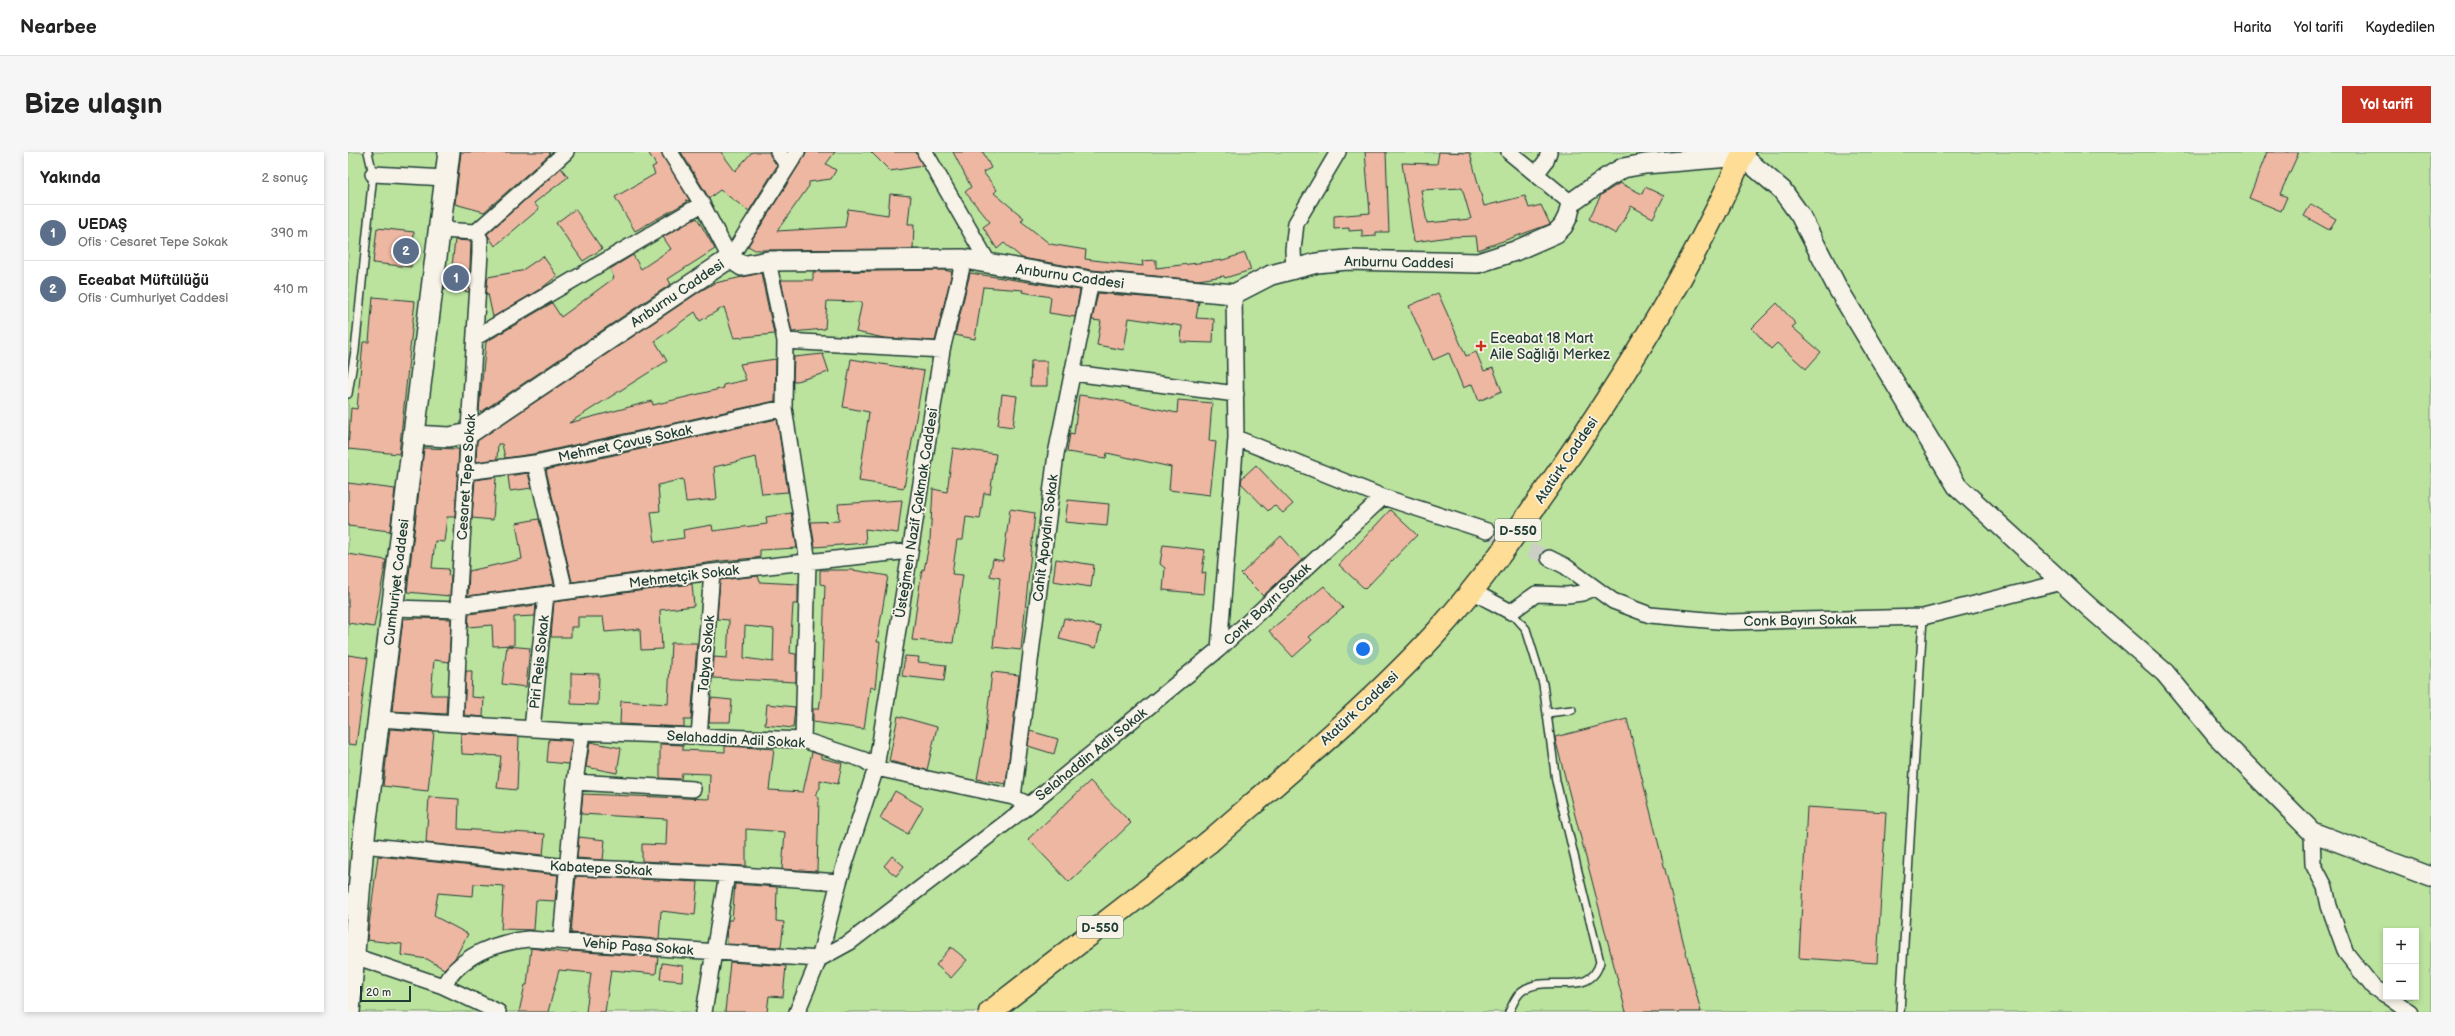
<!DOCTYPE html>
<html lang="tr">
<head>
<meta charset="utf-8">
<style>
  body { margin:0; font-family:"Balsamiq Sans",sans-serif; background:#f6f6f6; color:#222 }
  .controls { position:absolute; right:12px; bottom:12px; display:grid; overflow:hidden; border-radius:0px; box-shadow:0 2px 6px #0003 }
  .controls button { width:36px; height:36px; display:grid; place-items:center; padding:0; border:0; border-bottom:1px solid #e0e0e0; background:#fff; color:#222; font:20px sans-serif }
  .scale { position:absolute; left:12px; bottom:10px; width:51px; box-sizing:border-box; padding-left:4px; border:2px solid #1f3d34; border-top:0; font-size:11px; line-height:14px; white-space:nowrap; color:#1f3d34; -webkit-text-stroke:3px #f7f3e8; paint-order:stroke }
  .you { position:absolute; left:1015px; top:497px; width:14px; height:14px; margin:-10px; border:3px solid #fff; border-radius:50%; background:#1a73e8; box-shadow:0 0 0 6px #1a73e833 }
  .badge { display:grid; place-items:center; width:26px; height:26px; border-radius:50%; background:#c8321e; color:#fff; font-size:13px; font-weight:700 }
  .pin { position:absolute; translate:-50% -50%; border:2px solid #fff; box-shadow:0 1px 4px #0006 }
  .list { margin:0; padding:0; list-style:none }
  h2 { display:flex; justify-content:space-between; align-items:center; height:52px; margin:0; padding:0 16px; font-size:17px }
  h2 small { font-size:13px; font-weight:400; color:#767676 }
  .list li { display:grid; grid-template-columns:26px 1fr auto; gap:12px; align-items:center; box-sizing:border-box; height:56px; padding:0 16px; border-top:1px solid #e0e0e0 }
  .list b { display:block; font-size:15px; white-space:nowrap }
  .list p { margin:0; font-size:13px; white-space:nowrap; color:#767676 }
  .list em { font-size:13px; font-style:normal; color:#767676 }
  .map { position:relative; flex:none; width:2083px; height:860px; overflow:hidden; border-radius:0px }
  header { display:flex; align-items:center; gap:24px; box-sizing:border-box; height:56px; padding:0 20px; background:#fff; border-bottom:1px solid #e0e0e0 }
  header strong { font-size:19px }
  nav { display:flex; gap:22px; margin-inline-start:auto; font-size:14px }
  .intro { display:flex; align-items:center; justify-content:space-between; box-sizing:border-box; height:96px; padding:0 24px }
  h1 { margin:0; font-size:28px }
  .button { padding:10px 18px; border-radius:0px; background:#c8321e; color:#fff; font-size:14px; font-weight:700 }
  main { display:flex; gap:24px; padding:0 24px }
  aside { flex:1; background:#fff; border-radius:0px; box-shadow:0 2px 6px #0003 }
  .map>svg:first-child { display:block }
  .green { fill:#bbe39e; stroke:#6d9069; fill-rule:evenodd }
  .building { fill:#eeb7a2; stroke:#1f3d34; fill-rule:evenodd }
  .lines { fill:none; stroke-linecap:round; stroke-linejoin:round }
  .minor-tunnel { stroke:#cccfc4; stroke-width:15; stroke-dasharray:15 8; stroke-linecap:butt }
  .service-casing { stroke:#1f3d34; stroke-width:10 }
  .minor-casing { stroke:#1f3d34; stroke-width:18 }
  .tertiary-casing { stroke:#1f3d34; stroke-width:22 }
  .secondary-casing { stroke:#1f3d34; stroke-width:24 }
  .primary-casing { stroke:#1f3d34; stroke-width:25 }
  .trunk-casing { stroke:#1f3d34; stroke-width:25 }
  .service { stroke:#f7f3e8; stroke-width:7 }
  .minor { stroke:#f7f3e8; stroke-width:15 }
  .tertiary { stroke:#f7f3e8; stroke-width:19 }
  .secondary { stroke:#f7f3e8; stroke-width:21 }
  .primary { stroke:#fedd96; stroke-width:22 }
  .trunk { stroke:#fedd96; stroke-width:22 }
  .poi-dot { fill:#c8321e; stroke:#f7f3e8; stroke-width:1.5 }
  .labels { text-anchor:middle; stroke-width:3.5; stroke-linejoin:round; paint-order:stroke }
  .shield { fill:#f7f3e8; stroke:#60746a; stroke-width:1 }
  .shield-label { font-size:13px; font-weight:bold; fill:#1f3d34 }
  .street-label { font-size:14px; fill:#1f3d34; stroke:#f7f3e8 }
  .poi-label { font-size:14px; fill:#1f3d34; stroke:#f7f3e8; text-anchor:start }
</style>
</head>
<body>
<header>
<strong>Nearbee</strong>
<nav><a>Harita</a><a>Yol tarifi</a><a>Kaydedilen</a></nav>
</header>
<div class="intro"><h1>Bize ulaşın</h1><a class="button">Yol tarifi</a></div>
<main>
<aside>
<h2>Yakında<small>2 sonuç</small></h2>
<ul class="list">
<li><span class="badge" style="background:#5c6f8a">1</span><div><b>UEDAŞ</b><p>Ofis · Cesaret Tepe Sokak</p></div><em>390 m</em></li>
<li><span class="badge" style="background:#5c6f8a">2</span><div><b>Eceabat Müftülüğü</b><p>Ofis · Cumhuriyet Caddesi</p></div><em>410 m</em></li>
</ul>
</aside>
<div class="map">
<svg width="2083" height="860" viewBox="0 0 2083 860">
  <rect width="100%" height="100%" fill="#f7f3e8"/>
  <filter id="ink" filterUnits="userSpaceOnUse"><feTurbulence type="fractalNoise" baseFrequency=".025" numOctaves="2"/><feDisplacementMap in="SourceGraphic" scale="8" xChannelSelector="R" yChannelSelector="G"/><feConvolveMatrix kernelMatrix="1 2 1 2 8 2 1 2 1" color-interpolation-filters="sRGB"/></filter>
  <g filter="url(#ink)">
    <path class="green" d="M 0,0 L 2083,0 L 2083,860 L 0,860 ZM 2038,779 L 2068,779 L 2068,845 L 2038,845 Z"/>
    <path class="building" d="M 113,0 L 201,0 L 202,2 L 136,60 L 107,52 Z
      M 300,0 L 313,0 L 342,49 L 337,48 L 339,50 L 287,79 L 267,45 L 307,22 L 304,15 L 308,13 Z
      M 333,0 L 373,0 L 387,19 L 404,0 L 421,0 L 429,14 L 401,59 L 372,38 L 361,46 Z
      M 459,0 L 487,0 L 478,12 L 488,18 L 483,27 L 461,30 L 461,34 L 429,79 L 497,75 L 500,57 L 540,63 L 542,42 L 563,44 L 560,72 L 566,72 L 565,97 L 407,98 L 400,94 Z
      M 523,0 L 568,0 L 575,14 L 542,19 Z
      M 605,0 L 635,0 L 643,16 L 635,20 L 649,38 L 646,41 L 676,66 L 673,69 L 702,92 L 738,98 L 737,107 L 795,114 L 794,109 L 808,108 L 808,116 L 875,108 L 897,101 L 903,118 L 877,126 L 876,124 L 850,128 L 744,118 L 674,106 L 656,91 L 649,97 L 635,75 L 642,70 L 617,40 L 623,35 Z
      M 1017,0 L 1038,0 L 1041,80 L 1028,80 L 1028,84 L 1014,85 L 1014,78 L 1001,79 L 1001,76 L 986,77 L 986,64 L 1022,61 Z
      M 1091,0 L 1122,1 L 1136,54 L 1177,44 L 1181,56 L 1193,53 L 1202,72 L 1130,98 L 1128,84 L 1101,85 L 1066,90 L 1054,11 L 1089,12 ZM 1114,36 L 1123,67 L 1079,71 L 1073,38 Z
      M 1919,0 L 1951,0 L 1932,42 L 1939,45 L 1933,59 L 1901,46 Z
      M 213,16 L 220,25 L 186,51 L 191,57 L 147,94 L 139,82 Z
      M 1272,31 L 1294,42 L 1297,35 L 1316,44 L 1305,66 L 1283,54 L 1268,82 L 1241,67 L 1253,43 Z
      M 1963,52 L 1988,67 L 1981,78 L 1956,64 Z
      M 227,57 L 254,97 L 235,109 L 208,71 Z
      M 349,66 L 367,97 L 320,127 L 323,132 L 133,260 L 131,258 L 138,190 L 204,151 L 213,165 L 266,126 L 262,117 L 285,103 L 293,117 L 323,97 L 315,85 Z
      M 29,76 L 66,80 L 63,115 L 25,111 Z
      M 107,88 L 123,89 L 121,140 L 96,137 L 97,133 L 102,132 Z
      M 195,104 L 209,124 L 194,136 L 145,165 L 140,142 L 138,142 L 140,125 L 173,119 Z
      M 596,118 L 604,120 L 587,189 L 536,186 L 508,180 L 514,150 L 479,149 L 477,177 L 444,180 L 433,128 L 465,128 L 465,120 Z
      M 413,121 L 426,182 L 386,186 L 376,155 L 352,169 L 347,160 L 307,189 L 319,209 L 221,271 L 304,249 L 305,253 L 376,236 L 375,233 L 398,228 L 392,212 L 428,207 L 427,249 L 185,302 L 157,306 L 154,292 L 150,292 L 149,307 L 128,310 L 129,289 L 354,138 L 367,131 Z
      M 622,121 L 732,138 L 727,165 L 701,161 L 703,145 L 674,140 L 675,138 L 635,135 L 627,187 L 607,183 Z
      M 750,141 L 851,150 L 848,166 L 866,167 L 865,191 L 833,190 L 834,174 L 781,166 L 776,198 L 749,193 L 753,169 L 744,168 Z
      M 1090,141 L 1118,204 L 1128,200 L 1136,219 L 1145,216 L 1154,239 L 1131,249 L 1124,232 L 1115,236 L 1101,201 L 1085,208 L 1061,154 Z
      M 25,145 L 67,149 L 51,302 L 0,297 L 3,256 L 9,257 L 15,190 L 21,190 Z
      M 1429,151 L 1448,172 L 1444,175 L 1473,200 L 1458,217 L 1429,191 L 1423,197 L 1404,176 Z
      M 475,202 L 481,220 L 445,230 L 446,205 Z
      M 503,207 L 576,219 L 556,336 L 511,329 L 521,260 L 495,255 Z
      M 683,209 L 699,209 L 699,234 L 682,234 Z
      M 654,242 L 669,244 L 665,275 L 650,273 Z
      M 731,243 L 767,248 L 829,261 L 830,248 L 864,251 L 861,289 L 868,290 L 862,343 L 821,338 L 823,315 L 759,301 L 758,306 L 719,300 L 722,281 L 726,282 Z
      M 429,267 L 440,340 L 414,342 L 408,305 L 366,315 L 369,347 L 338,350 L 335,327 L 310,333 L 312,359 L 303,360 L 307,390 L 336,386 L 335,378 L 364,373 L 365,379 L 419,372 L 418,365 L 443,361 L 449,396 L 412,398 L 412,405 L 407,406 L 373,409 L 224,430 L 198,318 Z
      M 76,296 L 111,297 L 107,365 L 99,365 L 96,390 L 87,389 L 84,416 L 101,417 L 100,424 L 103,423 L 102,444 L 59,440 Z
      M 605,296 L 648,302 L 642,342 L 636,341 L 632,367 L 618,365 L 615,388 L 609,388 L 604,422 L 615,423 L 605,491 L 564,488 L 574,417 L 576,418 L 582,388 L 585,337 L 599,340 Z
      M 908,313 L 945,352 L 935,361 L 926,353 L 920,359 L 893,331 L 894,326 Z
      M 180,321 L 184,336 L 162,339 L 160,324 Z
      M 148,325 L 145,368 L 124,366 L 127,328 Z
      M 0,331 L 47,337 L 42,379 L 0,374 Z
      M 554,348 L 550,381 L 517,377 L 518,391 L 467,395 L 463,370 L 491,369 L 490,352 Z
      M 720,348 L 761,352 L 759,374 L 717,370 Z
      M 662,357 L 687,361 L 673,498 L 645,495 L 652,426 L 642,424 L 645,407 L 655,409 Z
      M 1042,358 L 1069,383 L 1017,437 L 991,413 Z
      M 191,367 L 206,432 L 120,444 L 121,419 L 174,407 L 168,371 Z
      M 933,384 L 954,408 L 915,444 L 893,422 Z
      M 815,393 L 857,398 L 854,421 L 858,420 L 856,442 L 815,438 L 817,416 L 812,412 Z
      M 0,402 L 38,408 L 26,475 L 0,471 Z
      M 708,407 L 746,413 L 743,435 L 705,429 Z
      M 472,418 L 505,418 L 540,424 L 529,490 L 532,490 L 527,536 L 522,535 L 516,577 L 465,570 L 465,557 L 471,557 L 473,544 L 477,433 L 472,432 Z
      M 410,424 L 412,430 L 450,432 L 450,452 L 445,452 L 442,501 L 448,502 L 448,530 L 365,526 L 366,505 L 379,506 L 381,468 L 369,467 L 372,428 ZM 397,474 L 426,477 L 425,510 L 396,506 Z
      M 344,432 L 346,454 L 312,458 L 314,497 L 293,498 L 292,477 L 257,480 L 255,465 L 230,465 L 230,475 L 223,475 L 223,485 L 203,485 L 206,450 Z
      M 976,434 L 995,456 L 961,485 L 964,488 L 945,505 L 921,479 Z
      M 188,453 L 187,464 L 166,465 L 166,493 L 145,494 L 144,473 L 120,475 L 121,462 Z
      M 67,466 L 103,467 L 101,510 L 86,508 L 83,543 L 99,543 L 98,562 L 44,559 L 55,467 Z
      M 716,466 L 753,475 L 748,496 L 711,487 Z
      M 323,491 L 349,491 L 343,568 L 336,568 L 336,575 L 272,572 L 273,549 L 320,552 Z
      M 159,494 L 182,496 L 178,535 L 154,532 Z
      M 0,503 L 20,506 L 8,593 L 0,592 Z
      M 557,504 L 571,505 L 570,510 L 598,513 L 596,529 L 554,524 Z
      M 118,519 L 124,519 L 123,545 L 136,546 L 135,565 L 116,563 Z
      M 644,520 L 671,523 L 658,632 L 629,627 L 636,590 Z
      M 223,521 L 251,522 L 250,553 L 223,552 Z
      M 363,546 L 384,548 L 382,570 L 361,570 Z
      M 419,552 L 447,555 L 445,576 L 417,573 Z
      M 550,564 L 589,575 L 579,618 L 541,609 Z
      M 1279,567 L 1353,860 L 1278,860 L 1208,590 L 1207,585 Z
      M 42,577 L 86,580 L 80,639 L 35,634 Z
      M 682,579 L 710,587 L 706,602 L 680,594 Z
      M 113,581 L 171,585 L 169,638 L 149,636 L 153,604 L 114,602 Z
      M 201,587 L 224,589 L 220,612 L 199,610 Z
      M 242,590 L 273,596 L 269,621 L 238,615 Z
      M 312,592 L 335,593 L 335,598 L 377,600 L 377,594 L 426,597 L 421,638 L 455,640 L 464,600 L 473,603 L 473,606 L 494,611 L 490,632 L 472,628 L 472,636 L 467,643 L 471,646 L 469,719 L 434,717 L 437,680 L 398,677 L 398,714 L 294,709 L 294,692 L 318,693 L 319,667 L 233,662 L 235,642 L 361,647 L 362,622 L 334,621 L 333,627 L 312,626 Z
      M 742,629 L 783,671 L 721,730 L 680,687 Z
      M 547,639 L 575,655 L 560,682 L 532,666 Z
      M 81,645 L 111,647 L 110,677 L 197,682 L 195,703 L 78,691 Z
      M 1459,655 L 1538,660 L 1529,811 L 1451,806 Z
      M 231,685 L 257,688 L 255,708 L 229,706 Z
      M 30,704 L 210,723 L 207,749 L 188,748 L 186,778 L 153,777 L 156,734 L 126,732 L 125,744 L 90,741 L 86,764 L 120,782 L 107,806 L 96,817 L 79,807 L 53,803 L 54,792 L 19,788 Z
      M 544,704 L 556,714 L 548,724 L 536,714 Z
      M 228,724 L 350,730 L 347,763 L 313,759 L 311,787 L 223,781 Z
      M 387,732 L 429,735 L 428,769 L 436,770 L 433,795 L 379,792 L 380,768 L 384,768 Z
      M 603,795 L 619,808 L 603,826 L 588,813 Z
      M 183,796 L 220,801 L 221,799 L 310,805 L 308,822 L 263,818 L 257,860 L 238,860 L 243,821 L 211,818 L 200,860 L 171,860 L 177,833 L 179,833 Z
      M 382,810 L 438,814 L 435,845 L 421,844 L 419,860 L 377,860 Z
      M 314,811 L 335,814 L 334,829 L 312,827 Z"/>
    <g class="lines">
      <path class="minor-tunnel" d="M 1139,379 L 1201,406"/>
      <g class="service-casing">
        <path id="service" d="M 0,242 L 7,199 L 25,22 L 20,0
          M 1199,561 L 1224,558
          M 1161,860 C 1164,854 1168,843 1174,839 C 1199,820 1242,848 1252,810 L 1208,629 L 1195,532 L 1178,477 L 1163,460
          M 1552,860 L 1575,465"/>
      </g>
      <g class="minor-casing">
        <path id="minor" d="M 322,0 L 354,52 L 382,106
          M 430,0 L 440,14
          M 577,0 L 641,112
          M 1161,0 L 1223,51
          M 25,22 L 98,26
          M 1188,22 L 1198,9 L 1201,0
          M 92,78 L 128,80 L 218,0
          M 382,106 L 449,0
          M 420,109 L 437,189 L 436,256 L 460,410 L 455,588
          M 946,116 L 945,98 L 948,71 L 990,0
          M 128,185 L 354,52
          M 437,189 L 594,198
          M 725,221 L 888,242
          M 888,286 L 1035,345 L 1139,379
          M 187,311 L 217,439
          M 118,320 L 187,311 L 436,256
          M 1201,406 L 1217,414 L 1265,449 L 1302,463 L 1381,470 L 1575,465 L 1714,430
          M 1124,439 L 1163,460 L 1188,442 L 1219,443 L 1234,441 L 1246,436
          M 110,454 L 364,420 L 562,399
          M 45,456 L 112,458
          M 871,497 L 888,286 L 886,142
          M 31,567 L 234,580 L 455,588 L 516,608 L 528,616 L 665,645 L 681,653 L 871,497 L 1035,345
          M 107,571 L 112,458 L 110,454 L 132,101 L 132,87 L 128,80
          M 184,577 L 198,442
          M 351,584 L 364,420
          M 227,630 L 345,637
          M 665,645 L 708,302 L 743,129
          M 1964,680 L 1965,712 L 1977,735 L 1981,754 L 1998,801 L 2025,835 L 2038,843
          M 15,693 L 220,715 L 379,722 L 491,730
          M 213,788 L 227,630 L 234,580
          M 0,802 L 95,834 L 150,860
          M 95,834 C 113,803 146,791 180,787 L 471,807 L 502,790 L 681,653
          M 2041,845 L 2062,860
          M 356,860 L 379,722
          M 449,860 L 471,807 L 491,730 L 528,616 L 594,198 L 616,107"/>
      </g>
      <g class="tertiary-casing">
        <path id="tertiary" d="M 65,283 L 101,285 L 122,281 L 382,106 L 394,114 L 420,109 L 616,107 L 743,129 L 886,142 L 923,123 L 969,111 L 999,108 L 1130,111 L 1167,99 L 1208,81 L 1215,74 L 1220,64 L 1223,51 L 1258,26 L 1275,16 L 1297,12 L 1394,4 L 1434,38 L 1452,63 L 1489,135 L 1609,334 L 1741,455 L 1817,521 L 1869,584 L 1964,680 L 2083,725"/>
      </g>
      <g class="secondary-casing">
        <path id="secondary" d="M 1,860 L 15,693 L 101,0"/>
      </g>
      <g class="primary-casing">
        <path id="primary" d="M 861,690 C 939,622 1019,556 1089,480 C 1135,429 1173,374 1212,318 C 1281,217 1346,112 1396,0"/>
      </g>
      <g class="trunk-casing">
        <path id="trunk" d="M 642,860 L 861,690"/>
      </g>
      <use href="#service" class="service"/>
      <use href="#minor" class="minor"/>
      <use href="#tertiary" class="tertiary"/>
      <use href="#secondary" class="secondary"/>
      <use href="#primary" class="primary"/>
      <use href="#trunk" class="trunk"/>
    </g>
  </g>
  <path class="poi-dot" d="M1131 188h4v4h4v4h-4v4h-4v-4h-4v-4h4z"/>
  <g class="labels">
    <g class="shield">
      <rect x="1147" y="367" width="46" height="22" rx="3"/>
      <rect x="729" y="764" width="46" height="22" rx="3"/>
    </g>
    <g class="shield-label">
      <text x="1170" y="383">D-550</text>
      <text x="752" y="780">D-550</text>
    </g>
    <g class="street-label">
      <text transform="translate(1051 110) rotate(1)" y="5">Arıburnu Caddesi</text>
      <text transform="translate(722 124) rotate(8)" y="5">Arıburnu Caddesi</text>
      <text transform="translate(329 141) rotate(-34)" y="5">Arıburnu Caddesi</text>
      <text transform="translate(277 291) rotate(-12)" y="5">Mehmet Çavuş Sokak</text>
      <text transform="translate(1218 308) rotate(-56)" y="5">Atatürk Caddesi</text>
      <text transform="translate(118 325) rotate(-86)" y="5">Cesaret Tepe Sokak</text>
      <text transform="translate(568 361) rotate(-81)" y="5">Üsteğmen Nazif Çakmak Caddesi</text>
      <text transform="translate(697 386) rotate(-83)" y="5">Cahit Apaydın Sokak</text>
      <text transform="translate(336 424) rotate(-7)" y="5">Mehmetçik Sokak</text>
      <text transform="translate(48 430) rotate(-83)" y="5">Cumhuriyet Caddesi</text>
      <text transform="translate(919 452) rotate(-43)" y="5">Conk Bayırı Sokak</text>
      <text transform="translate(1452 468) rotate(-1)" y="5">Conk Bayırı Sokak</text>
      <text transform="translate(358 502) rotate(-85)" y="5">Tabya Sokak</text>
      <text transform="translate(191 510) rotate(-84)" y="5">Piri Reis Sokak</text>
      <text transform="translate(1011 556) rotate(-43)" y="5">Atatürk Caddesi</text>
      <text transform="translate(388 587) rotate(3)" y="5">Selahaddin Adil Sokak</text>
      <text transform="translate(743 602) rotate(-39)" y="5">Selahaddin Adil Sokak</text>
      <text transform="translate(253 716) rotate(3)" y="5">Kabatepe Sokak</text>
      <text transform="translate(290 794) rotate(4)" y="5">Vehip Paşa Sokak</text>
    </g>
    <g class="poi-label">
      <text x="1142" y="191">Eceabat 18 Mart<tspan x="1142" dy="16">Aile Sağlığı Merkez</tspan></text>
    </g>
  </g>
</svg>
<div class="controls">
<button>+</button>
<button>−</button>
</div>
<div class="scale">20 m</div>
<div class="you"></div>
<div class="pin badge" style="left:108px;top:126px;background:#5c6f8a">1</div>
<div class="pin badge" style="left:58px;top:99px;background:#5c6f8a">2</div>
</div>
</main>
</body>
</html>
